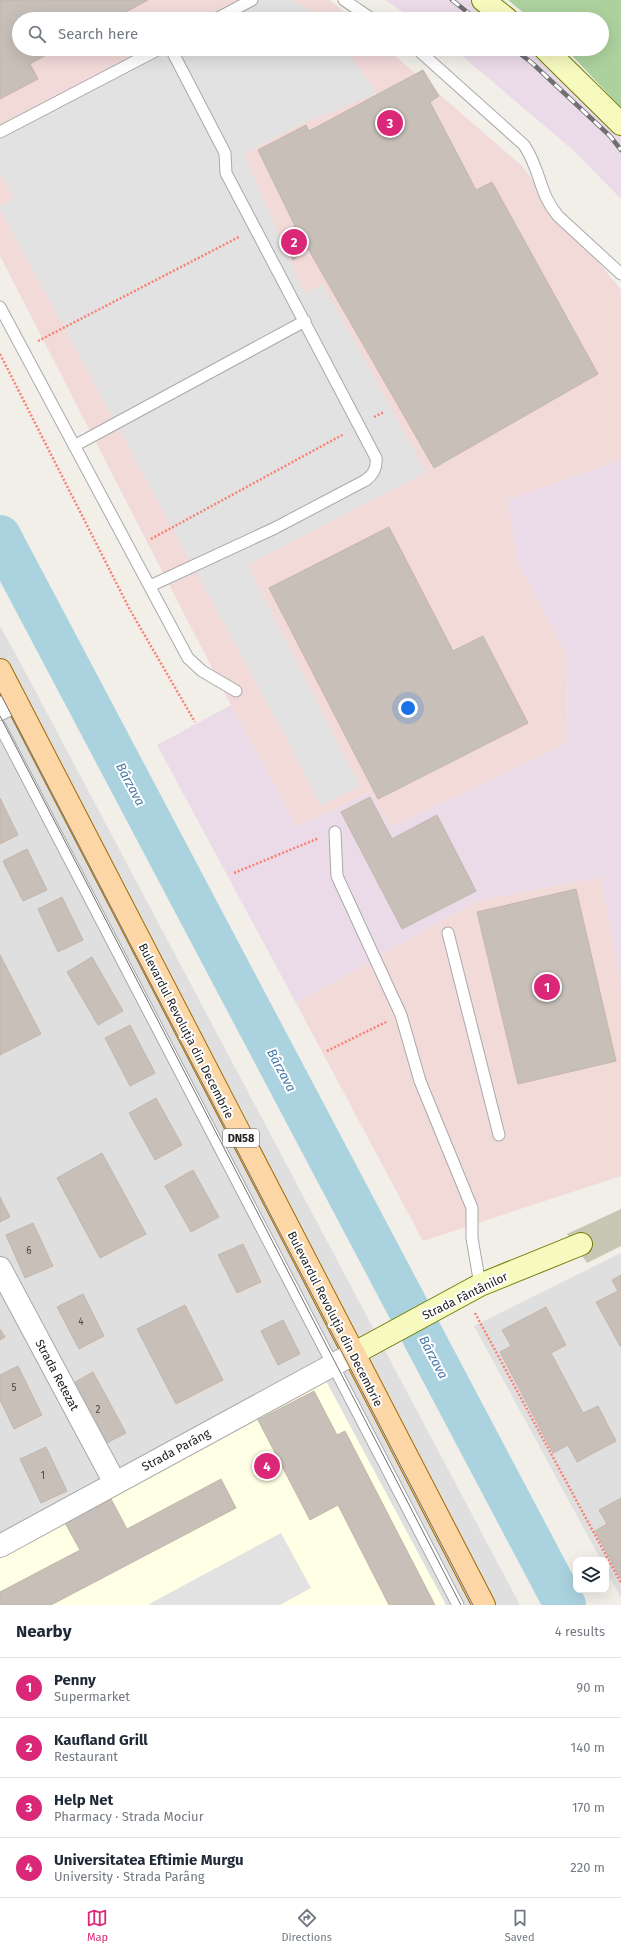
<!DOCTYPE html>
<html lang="en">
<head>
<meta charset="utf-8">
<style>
  body { margin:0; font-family:"Fira Sans",sans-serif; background:#f2f2f3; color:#1f2937 }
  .controls { position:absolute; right:12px; bottom:12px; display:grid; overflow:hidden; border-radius:8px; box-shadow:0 4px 16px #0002 }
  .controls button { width:36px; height:36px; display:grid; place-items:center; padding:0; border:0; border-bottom:1px solid #e0e1e3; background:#fff; color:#1f2937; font:20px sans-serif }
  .you { position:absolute; left:408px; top:708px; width:14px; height:14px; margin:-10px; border:3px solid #fff; border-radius:50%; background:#1a73e8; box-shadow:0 0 0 6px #1a73e833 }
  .badge { display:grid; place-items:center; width:26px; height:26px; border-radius:50%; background:#db2777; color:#fff; font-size:13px; font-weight:700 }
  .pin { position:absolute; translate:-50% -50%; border:2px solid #fff; box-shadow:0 1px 4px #0006 }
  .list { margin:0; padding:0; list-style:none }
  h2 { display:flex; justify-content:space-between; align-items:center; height:52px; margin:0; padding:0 16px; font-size:17px }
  h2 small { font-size:13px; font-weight:400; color:#747a83 }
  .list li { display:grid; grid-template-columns:26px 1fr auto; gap:12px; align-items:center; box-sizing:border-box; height:60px; padding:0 16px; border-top:1px solid #e0e1e3 }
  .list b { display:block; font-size:15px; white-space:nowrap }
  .list p { margin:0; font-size:13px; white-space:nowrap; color:#747a83 }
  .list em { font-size:13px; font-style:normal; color:#747a83 }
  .icon { flex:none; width:22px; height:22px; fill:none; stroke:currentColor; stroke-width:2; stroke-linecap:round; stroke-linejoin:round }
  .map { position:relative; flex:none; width:621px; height:1605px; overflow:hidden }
  .search { position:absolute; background:#fff; box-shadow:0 4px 16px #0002; left:12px; right:12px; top:12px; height:44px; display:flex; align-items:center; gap:10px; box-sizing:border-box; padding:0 14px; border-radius:22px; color:#747a83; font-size:15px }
  .sheet { height:292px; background:#fff }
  nav { display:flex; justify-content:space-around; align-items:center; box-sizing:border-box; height:56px; border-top:1px solid #e0e1e3; background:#fff; font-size:11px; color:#747a83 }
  nav a { display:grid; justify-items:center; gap:2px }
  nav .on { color:#db2777 }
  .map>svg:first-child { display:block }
  .residential { fill:#e0dfdf }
  .commercial { fill:#f2dad9 }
  .industrial { fill:#ebdbe8 }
  .education { fill:#ffffe5 }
  .construction { fill:#c7c7b4 }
  .forest { fill:#add19e }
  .parking { fill:#e2e2e2 }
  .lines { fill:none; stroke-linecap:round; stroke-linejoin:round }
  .river { stroke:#aad3df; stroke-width:42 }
  .building { fill:#c7bfb8; stroke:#c4b6ab }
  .lane-casing { stroke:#a9a9a9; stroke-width:13 }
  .street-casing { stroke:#a9a9a9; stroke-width:24 }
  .secondary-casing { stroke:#707d05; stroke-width:24 }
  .primary-casing { stroke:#a06b00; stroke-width:24 }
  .path { stroke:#fa8072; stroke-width:2.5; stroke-dasharray:2 2; stroke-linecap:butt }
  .lane { stroke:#fff; stroke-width:11 }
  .street { stroke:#fff; stroke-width:22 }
  .secondary { stroke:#f7fabf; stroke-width:22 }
  .primary { stroke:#fcd6a4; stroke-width:22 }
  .tram { stroke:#707070; stroke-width:1 }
  .rail-casing { stroke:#707070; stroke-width:4.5 }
  .rail { stroke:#fff; stroke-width:3; stroke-dasharray:9; stroke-linecap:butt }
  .labels { text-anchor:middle; stroke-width:4; stroke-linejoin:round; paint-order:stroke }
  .number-label { font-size:10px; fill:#4b4948 }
  .shield { fill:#fff; stroke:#646464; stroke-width:1 }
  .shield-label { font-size:11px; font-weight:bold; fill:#222 }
  .street-label { font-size:12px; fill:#222; stroke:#fff }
  .water-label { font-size:13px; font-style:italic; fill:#4a7aab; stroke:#fff }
</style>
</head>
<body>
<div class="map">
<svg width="621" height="1605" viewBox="0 0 621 1605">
  <rect width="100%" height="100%" fill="#f2efe9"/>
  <path class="residential" d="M 0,626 L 20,662 L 520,1605 L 0,1605 Z
    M 621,1253 L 621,1598 L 606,1570 L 606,1560 L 601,1560 L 474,1326 Z"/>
  <path class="commercial" d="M 0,0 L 330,0 L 352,19 L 19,19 L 19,49 L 387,49 L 521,165 L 621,290 L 621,460 L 508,500 L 517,561 L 567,655 L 568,743 L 390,828 L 370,792 L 297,827 L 231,705 L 0,256 Z
    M 601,877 L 621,985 L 621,1176 L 423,1241 L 296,1003 L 477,901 Z"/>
  <path class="industrial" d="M 385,0 L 469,0 L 496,19 L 414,19 Z
    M 454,49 L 528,49 L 621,136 L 621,199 L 574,151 Z
    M 621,460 L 621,985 L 601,877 L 477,901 L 296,1003 L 157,745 L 231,705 L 297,827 L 370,792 L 391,827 L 568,743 L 567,655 L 517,561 L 508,500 Z"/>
  <path class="education" d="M 325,1379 L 446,1605 L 0,1605 L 0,1553 Z"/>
  <path class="construction" d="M 621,1209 L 621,1246 L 587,1263 L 567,1234 Z"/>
  <path class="forest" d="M 508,0 L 621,0 L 621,108 L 566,49 L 602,49 L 602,19 L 531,19 Z"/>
  <path class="parking" d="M 244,0 L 291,0 L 319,14 L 323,19 L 209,19 Z
    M 153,49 L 345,49 L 377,93 L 306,122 L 244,154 L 304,293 L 323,284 L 426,472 L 247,565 L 360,786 L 321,806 L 288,742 L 0,209 L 0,206 L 14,198 L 0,172 L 0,131 Z
    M 281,1533 L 311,1588 L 280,1605 L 150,1605 L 149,1604 Z"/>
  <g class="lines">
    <path class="river" d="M 0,536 L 565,1605"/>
  </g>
  <path class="building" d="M 0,0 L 148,0 L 113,19 L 19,19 L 19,49 L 57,49 L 30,64 L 38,79 L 0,99 Z
    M 423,70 L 439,96 L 430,102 L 476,190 L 492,182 L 598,374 L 434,468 L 295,226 L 258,150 L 306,125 L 309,131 Z
    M 295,226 L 308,249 L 293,260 L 281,235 Z
    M 389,527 L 453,651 L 483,636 L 528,723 L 378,799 L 269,588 Z
    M 370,797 L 392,839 L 437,815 L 476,891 L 402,929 L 341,812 Z
    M 0,798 L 18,835 L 0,844 Z
    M 27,849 L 47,890 L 23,901 L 3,861 Z
    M 576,889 L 616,1061 L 518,1084 L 477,912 Z
    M 62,897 L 83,940 L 58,952 L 38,909 Z
    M 0,955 L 41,1034 L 0,1055 Z
    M 92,957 L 123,1011 L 98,1025 L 67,972 Z
    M 130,1025 L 155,1073 L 130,1086 L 105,1038 Z
    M 156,1098 L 182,1145 L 155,1160 L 129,1113 Z
    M 102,1153 L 146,1234 L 100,1258 L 57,1178 Z
    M 193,1170 L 219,1217 L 191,1232 L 165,1186 Z
    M 0,1197 L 10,1217 L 0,1222 Z
    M 33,1223 L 53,1266 L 25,1278 L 6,1235 Z
    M 243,1244 L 261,1282 L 237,1293 L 218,1255 Z
    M 621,1275 L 621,1346 L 620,1346 L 596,1302 L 618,1291 L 612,1280 Z
    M 83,1294 L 104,1336 L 79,1349 L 57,1307 Z
    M 185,1305 L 223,1380 L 176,1404 L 137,1329 Z
    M 546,1307 L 566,1345 L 551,1353 L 583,1413 L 598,1406 L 616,1441 L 577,1462 L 568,1445 L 553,1453 L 500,1352 L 511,1346 L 502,1330 Z
    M 283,1320 L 300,1354 L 278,1365 L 261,1331 Z
    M 0,1329 L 5,1337 L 0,1340 Z
    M 18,1366 L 42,1415 L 14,1429 L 0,1400 L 0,1375 Z
    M 93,1372 L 126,1433 L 103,1445 L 70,1385 Z
    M 314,1391 L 337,1435 L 345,1431 L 435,1605 L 389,1605 L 338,1505 L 310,1520 L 258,1420 Z
    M 46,1447 L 67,1491 L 41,1503 L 20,1459 Z
    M 221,1479 L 236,1508 L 51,1605 L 0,1605 L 0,1592 L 80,1550 L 65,1523 L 111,1499 L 127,1529 Z
    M 621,1498 L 621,1579 L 595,1531 L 607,1524 L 599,1510 Z"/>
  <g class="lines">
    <g class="lane-casing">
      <path id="lane" d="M 344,0 L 372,19
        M 216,19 L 252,0
        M 417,49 L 524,145 C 541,170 538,192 558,216 L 621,274
        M 0,132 L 159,49
        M 0,307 L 188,658 L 202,671 L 236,691
        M 74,446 L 305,321
        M 150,586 L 275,528 L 366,480 C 374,474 377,468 376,458 L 226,173 L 225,153 L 171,49
        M 0,726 L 458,1605
        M 335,832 L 337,876 L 401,1015 L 420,1081 L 472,1208 L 472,1238 L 480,1285
        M 448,933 L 499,1135"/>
    </g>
    <g class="street-casing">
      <path id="street" d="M 0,709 L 16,701
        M 0,1268 L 115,1483
        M 0,1546 L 353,1354"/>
    </g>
    <g class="secondary-casing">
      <path id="secondary" d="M 483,0 L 507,19
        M 545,49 L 621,124
        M 353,1354 L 480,1285 L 581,1244"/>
    </g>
    <g class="primary-casing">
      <path id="primary" d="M 0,670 L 484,1605"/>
    </g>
    <path class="path" d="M 38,341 L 239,237
      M 0,354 L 130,610 L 195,722
      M 374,417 L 384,412
      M 151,539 L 344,434
      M 234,873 L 319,838
      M 327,1051 L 386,1022
      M 475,1313 L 621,1583"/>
    <use href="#lane" class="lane"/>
    <use href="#street" class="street"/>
    <use href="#secondary" class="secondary"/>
    <use href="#primary" class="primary"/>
    <path class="tram" d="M 0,693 L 473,1605
      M 0,716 L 461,1605"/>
    <g class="rail-casing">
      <path id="rail" d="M 452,0 L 476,19
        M 514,49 L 532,63 L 610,136 L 621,150"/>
    </g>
    <use href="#rail" class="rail"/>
  </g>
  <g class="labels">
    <g class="number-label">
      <text x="29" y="1254">6</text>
      <text x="81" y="1325">4</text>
      <text x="14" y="1391">5</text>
      <text x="98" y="1413">2</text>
      <text x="43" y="1479">1</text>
    </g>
    <rect class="shield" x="223" y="1129" width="36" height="18" rx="3"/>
    <g class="shield-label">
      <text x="241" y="1142">DN58</text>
    </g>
    <g class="street-label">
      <text transform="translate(186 1031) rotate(63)" y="4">Bulevardul Revoluția din Decembrie</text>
      <text transform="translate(465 1296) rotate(-26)" y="4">Strada Fântânilor</text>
      <text transform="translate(335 1319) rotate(63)" y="4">Bulevardul Revoluția din Decembrie</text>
      <text transform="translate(57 1375) rotate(62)" y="4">Strada Retezat</text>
      <text transform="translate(176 1450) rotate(-28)" y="4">Strada Parâng</text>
    </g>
    <g class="water-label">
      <text transform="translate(131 784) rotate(62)" y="5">Bârzava</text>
      <text transform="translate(282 1070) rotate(62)" y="5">Bârzava</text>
      <text transform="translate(434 1357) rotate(62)" y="5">Bârzava</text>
    </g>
  </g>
</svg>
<div class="controls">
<button><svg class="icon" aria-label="layers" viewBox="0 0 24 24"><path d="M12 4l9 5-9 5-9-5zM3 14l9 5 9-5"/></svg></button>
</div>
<div class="you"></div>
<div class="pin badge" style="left:547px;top:987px">1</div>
<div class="pin badge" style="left:294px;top:242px">2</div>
<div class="pin badge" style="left:390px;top:123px">3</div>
<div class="pin badge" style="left:267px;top:1466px">4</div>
<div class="search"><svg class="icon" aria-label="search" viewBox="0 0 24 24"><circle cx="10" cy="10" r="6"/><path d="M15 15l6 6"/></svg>Search here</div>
</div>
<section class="sheet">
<h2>Nearby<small>4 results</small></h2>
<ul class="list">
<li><span class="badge">1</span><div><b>Penny</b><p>Supermarket</p></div><em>90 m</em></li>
<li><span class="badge">2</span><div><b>Kaufland Grill</b><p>Restaurant</p></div><em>140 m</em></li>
<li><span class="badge">3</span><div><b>Help Net</b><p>Pharmacy · Strada Mociur</p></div><em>170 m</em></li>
<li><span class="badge">4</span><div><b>Universitatea Eftimie Murgu</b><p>University · Strada Parâng</p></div><em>220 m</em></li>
</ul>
</section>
<nav>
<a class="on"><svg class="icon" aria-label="map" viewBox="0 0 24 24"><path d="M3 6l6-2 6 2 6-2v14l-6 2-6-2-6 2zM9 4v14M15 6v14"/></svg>Map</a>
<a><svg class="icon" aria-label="directions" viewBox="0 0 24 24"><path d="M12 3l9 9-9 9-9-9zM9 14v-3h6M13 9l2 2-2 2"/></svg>Directions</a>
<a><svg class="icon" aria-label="saved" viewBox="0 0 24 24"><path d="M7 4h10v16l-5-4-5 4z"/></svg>Saved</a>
</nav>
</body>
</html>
